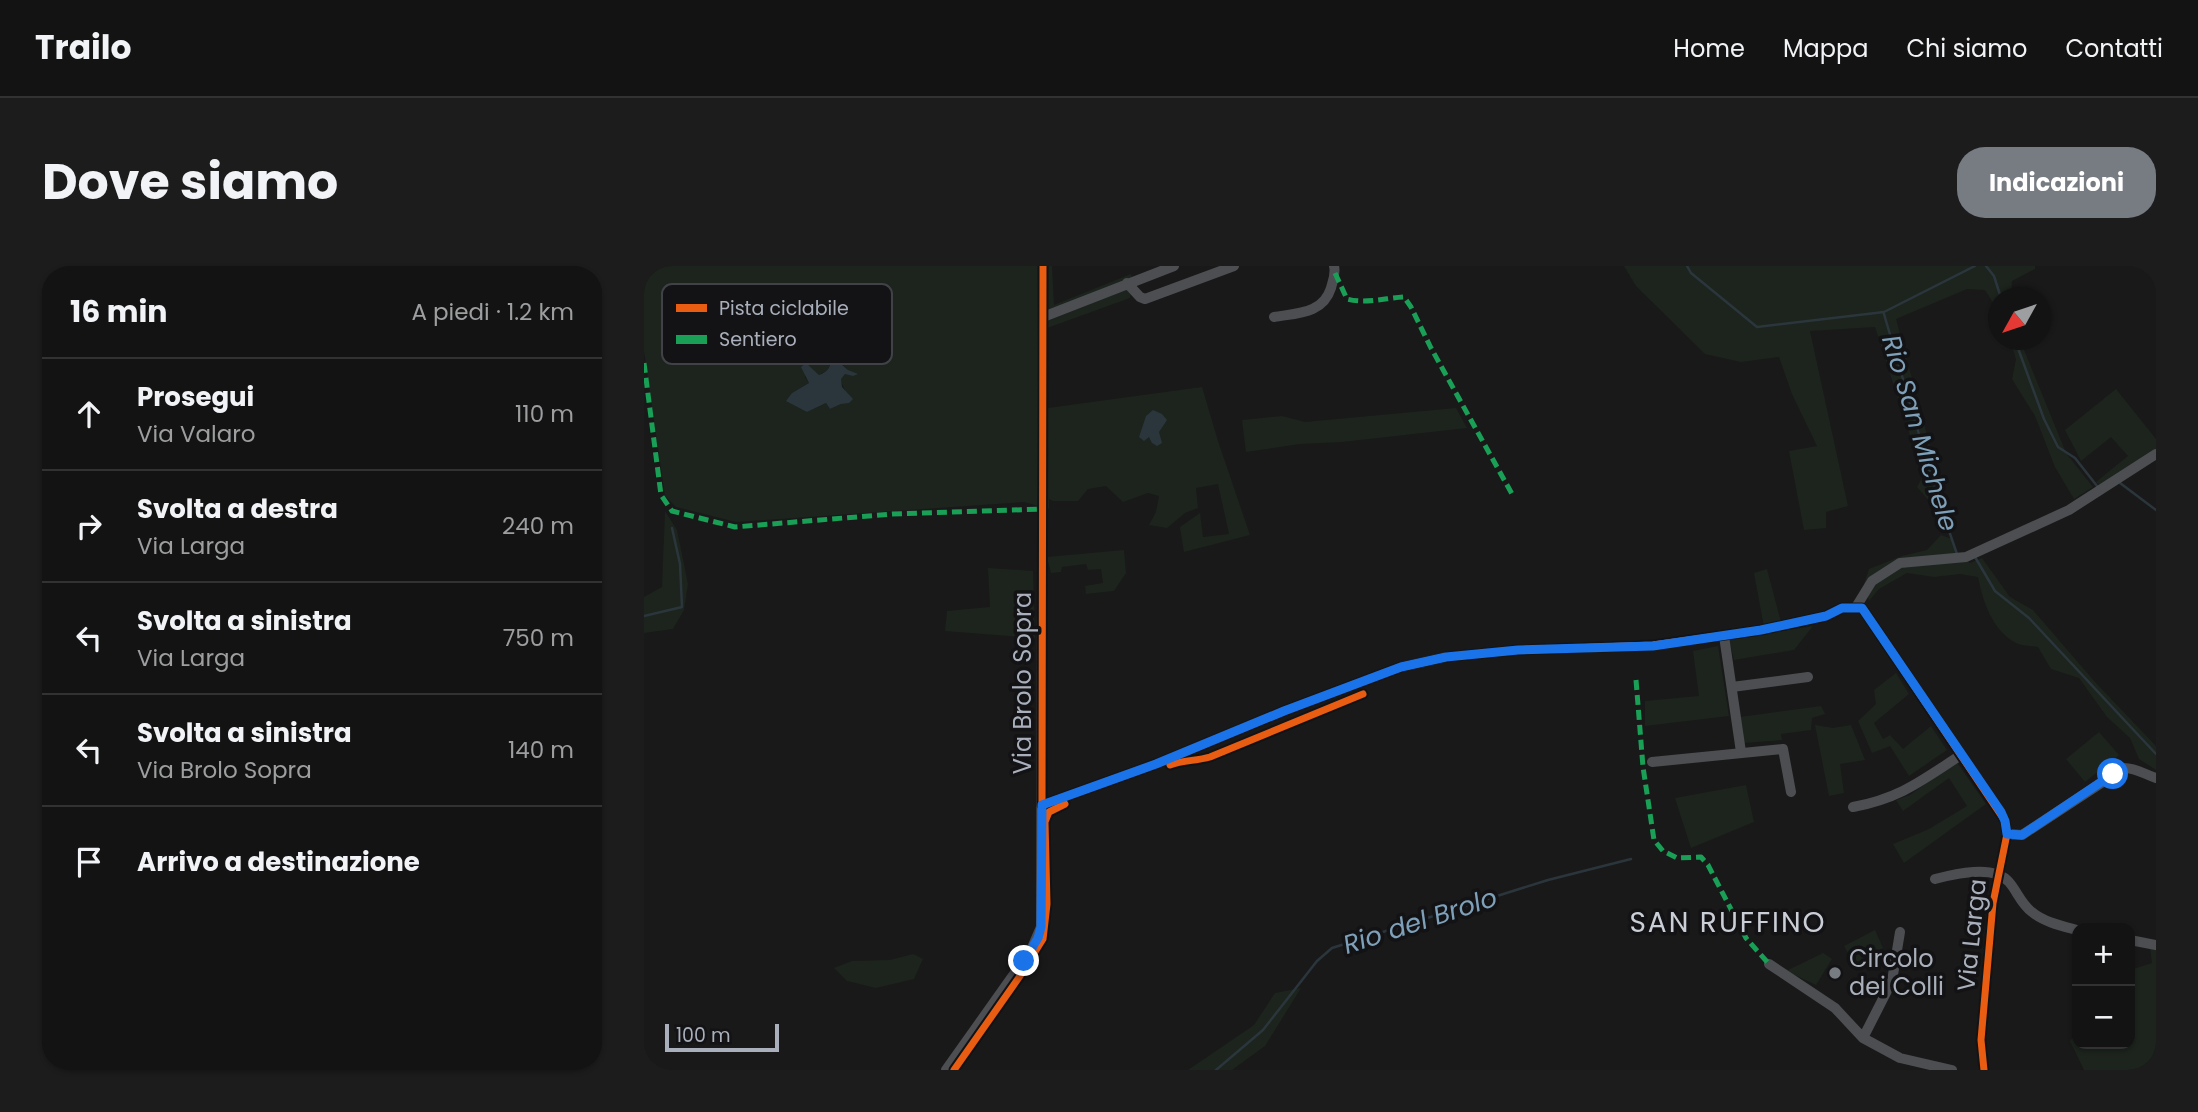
<!DOCTYPE html>
<html lang="it">
<head>
<meta charset="utf-8">
<style>
  body { margin:0; font-family:Poppins,sans-serif; background:#1c1c1c; color:#f1f3f6 }
  .controls { position:absolute; right:21px; bottom:21px; display:grid; overflow:hidden; border-radius:14px; box-shadow:0 2px 5px #0004 }
  .controls button { width:63px; height:63px; display:grid; place-items:center; padding:0; border:0; border-bottom:2px solid #323233; background:#131313; color:#f1f3f6; font:35px sans-serif }
  .compass { position:absolute; left:1344px; top:21px; width:63px; height:63px; border-radius:50%; background:#131313; box-shadow:0 2px 5px #0004; rotate:230deg }
  .scale { position:absolute; left:21px; bottom:18px; width:114px; box-sizing:border-box; padding-left:7px; border:4px solid #a9b0bb; border-top:0; font-size:19px; line-height:24px; white-space:nowrap; color:#a9b0bb; -webkit-text-stroke:5px #131315; paint-order:stroke }
  .stop { position:absolute; width:21px; height:21px; margin:-16px; border:5px solid #1a73e8; border-radius:50%; background:#fff }
  .stop.end { background:#1a73e8; border-color:#fff; box-shadow:0 2px 7px #0008 }
  .list { margin:0; padding:0; list-style:none }
  h2 { display:flex; justify-content:space-between; align-items:center; height:91px; margin:0; padding:0 28px; font-size:30px }
  h2 small { font-size:23px; font-weight:400; color:#9d9ea0 }
  .list li { display:grid; grid-template-columns:46px 1fr auto; gap:21px; align-items:center; box-sizing:border-box; height:112px; padding:0 28px; border-top:2px solid #323233 }
  .list b { display:block; font-size:26px; white-space:nowrap }
  .list p { margin:0; font-size:23px; white-space:nowrap; color:#9d9ea0 }
  .list em { font-size:23px; font-style:normal; color:#9d9ea0 }
  .icon { flex:none; width:38px; height:38px; fill:none; stroke:currentColor; stroke-width:2; stroke-linecap:round; stroke-linejoin:round }
  .map { position:relative; flex:none; width:1512px; height:804px; overflow:hidden; border-radius:28px }
  header { display:flex; align-items:center; gap:42px; box-sizing:border-box; height:98px; padding:0 35px; background:#131313; border-bottom:2px solid #323233 }
  header strong { font-size:33px }
  nav { display:flex; gap:38px; margin-inline-start:auto; font-size:24px }
  .intro { display:flex; align-items:center; justify-content:space-between; box-sizing:border-box; height:168px; padding:0 42px }
  h1 { margin:0; font-size:49px }
  .button { padding:18px 32px; border-radius:28px; background:#777b82; color:#fff; font-size:24px; font-weight:700 }
  main { display:flex; gap:42px; padding:0 42px }
  aside { flex:1; background:#131313; border-radius:28px; box-shadow:0 2px 5px #0004 }
  .map>svg:first-child { display:block }
  .green { fill:#1c241d; fill-rule:evenodd }
  .water { fill:#2b353c }
  .lines { fill:none; stroke-linecap:round; stroke-linejoin:round }
  .stream { stroke:#2b353c; stroke-width:2.5 }
  .minor { stroke:#4c4e52; stroke-width:10 }
  .quiet { stroke:#1a9f57; stroke-width:5; stroke-dasharray:10 5; stroke-linecap:butt }
  .cycleway-casing { stroke:#131315; stroke-width:11 }
  .cycleway { stroke:#e95d12; stroke-width:7 }
  .route { stroke:#1a73e8; stroke-width:9 }
  .poi-dot { fill:#777b82; stroke:#131315; stroke-width:2.5 }
  .labels { text-anchor:middle; stroke-width:7; stroke-linejoin:round; paint-order:stroke }
  .street-label { font-size:24px; fill:#a9b0bb; stroke:#131315 }
  .poi-label { font-size:24px; fill:#a9b0bb; stroke:#131315; text-anchor:start }
  .water-label { font-size:26px; font-style:italic; fill:#7ea0b8; stroke:#131315 }
  .quarter-label { font-size:28px; letter-spacing:2px; fill:#caced6; stroke:#131315 }
  .key { fill:#131315; stroke:#404247; stroke-width:2 }
  .key-label { font-size:19px; fill:#a9b0bb }
</style>
</head>
<body>
<header>
<strong>Trailo</strong>
<nav><a>Home</a><a>Mappa</a><a>Chi siamo</a><a>Contatti</a></nav>
</header>
<div class="intro"><h1>Dove siamo</h1><a class="button">Indicazioni</a></div>
<main>
<aside>
<h2>16 min<small>A piedi · 1.2 km</small></h2>
<ul class="list">
<li><svg class="icon" aria-label="ahead" viewBox="0 0 24 24"><path d="M12 20V5M6 11l6-6 6 6"/></svg><div><b>Prosegui</b><p>Via Valaro</p></div><em>110 m</em></li>
<li><svg class="icon" aria-label="right" viewBox="0 0 24 24"><path d="M7 20v-9h11M14 6l5 5-5 5"/></svg><div><b>Svolta a destra</b><p>Via Larga</p></div><em>240 m</em></li>
<li><svg class="icon" aria-label="left" viewBox="0 0 24 24"><path d="M17 20v-9H6M10 6l-5 5 5 5"/></svg><div><b>Svolta a sinistra</b><p>Via Larga</p></div><em>750 m</em></li>
<li><svg class="icon" aria-label="left" viewBox="0 0 24 24"><path d="M17 20v-9H6M10 6l-5 5 5 5"/></svg><div><b>Svolta a sinistra</b><p>Via Brolo Sopra</p></div><em>140 m</em></li>
<li><svg class="icon" aria-label="arrive" viewBox="0 0 24 24"><path d="M6 21V4h12l-3 4 3 4H6"/></svg><div><b>Arrivo a destinazione</b></div></li>
</ul>
</aside>
<div class="map">
<svg width="1512" height="804" viewBox="0 0 1512 804">
  <rect width="100%" height="100%" fill="#191919"/>
  <path class="green" d="M 0,0 L 408,0 L 410,39 L 487,8 L 489,15 L 486,32 L 403,62 L 404,142 L 558,121 L 574,175 L 606,269 L 540,286 L 536,261 L 556,247 L 559,271 L 585,268 L 574,218 L 552,222 L 554,242 L 541,247 L 523,262 L 505,259 L 512,246 L 515,230 L 504,227 L 479,236 L 462,220 L 444,223 L 434,235 L 409,235 L 405,233 L 405,243 L 380,236 L 92,256 L 32,241 L 21,230 L 0,85 ZM 187,87 L 197,90 L 196,96 L 204,104 L 196,113 L 202,127 L 197,138 L 186,143 L 182,137 L 163,146 L 156,141 L 148,127 L 165,117 L 161,111 L 161,98 L 175,109 C 186,104 188,99 187,87 Z
    M 980,0 L 1391,0 L 1391,3 L 1368,15 L 1367,31 L 1354,32 L 1354,44 L 1341,24 L 1323,23 L 1252,53 L 1301,236 L 1294,245 L 1273,221 L 1279,210 L 1231,61 L 1166,65 L 1204,240 L 1182,246 L 1182,262 L 1160,264 L 1145,185 L 1173,180 L 1148,128 L 1135,91 L 1097,96 L 1061,88 L 992,20 Z
    M 1366,74 L 1376,74 L 1422,187 L 1449,221 L 1430,233 L 1411,201 L 1391,150 L 1368,113 L 1372,93 Z
    M 1472,123 L 1512,173 L 1512,184 L 1456,220 L 1452,216 L 1484,190 L 1467,171 L 1437,195 L 1421,164 Z
    M 812,142 L 823,162 L 698,176 L 656,178 L 602,186 L 598,154 L 638,150 L 661,156 Z
    M 21,245 L 33,264 L 44,318 L 40,344 L 29,363 L 0,367 L 0,331 L 18,321 Z
    M 1297,269 L 1308,273 L 1312,285 L 1326,297 L 1338,292 L 1366,331 L 1389,344 L 1451,416 L 1512,480 L 1512,504 L 1495,493 L 1486,472 L 1463,451 L 1435,412 L 1407,403 L 1394,381 C 1388,380 1378,380 1372,377 C 1348,364 1339,336 1334,311 L 1316,308 L 1290,311 L 1263,307 L 1235,323 L 1225,335 L 1220,318 L 1225,303 L 1258,290 L 1283,284 Z
    M 480,284 L 482,307 L 470,325 L 442,328 L 441,320 L 459,317 L 457,303 L 444,304 L 442,298 L 418,301 L 417,306 L 407,307 L 403,291 Z
    M 344,302 L 389,305 L 391,372 L 301,365 L 303,345 L 346,341 Z
    M 1123,303 L 1137,356 L 1120,361 L 1110,307 Z
    M 1169,360 L 1150,384 L 1090,394 L 1085,374 Z
    M 1074,380 L 1085,450 L 1001,460 L 1001,435 L 1055,430 L 1049,385 Z
    M 1252,407 L 1265,428 L 1230,457 L 1239,473 L 1246,469 L 1259,483 L 1287,460 L 1303,484 L 1265,510 L 1246,480 L 1228,487 L 1214,455 L 1232,438 L 1230,424 Z
    M 1177,440 L 1181,448 L 1168,452 L 1167,464 L 1137,468 L 1138,474 L 1100,477 L 1096,451 Z
    M 1171,459 L 1189,462 L 1207,459 L 1221,494 L 1196,498 L 1200,527 L 1185,530 Z
    M 1455,466 L 1475,489 L 1441,516 L 1422,493 Z
    M 1312,495 L 1342,538 L 1260,597 L 1249,578 L 1285,563 L 1323,540 L 1305,512 L 1259,545 L 1252,534 L 1266,529 Z
    M 1102,519 L 1110,556 L 1047,582 L 1031,532 Z
    M 1231,664 L 1239,682 L 1210,698 L 1200,680 Z
    M 1506,682 L 1512,684 L 1512,804 L 1440,804 L 1426,775 L 1433,767 L 1433,778 L 1486,778 L 1486,704 L 1508,697 Z
    M 1179,687 L 1188,693 L 1172,719 L 1142,705 Z
    M 269,688 L 279,693 L 270,713 L 232,722 L 203,715 L 190,702 L 208,695 L 246,694 Z
    M 657,722 L 621,780 L 588,804 L 544,804 L 610,759 L 631,727 Z"/>
  <path class="water" d="M 187,86 L 197,90 L 196,97 L 204,104 L 214,108 L 209,110 L 201,108 L 197,113 L 198,121 L 209,133 L 205,137 L 197,138 L 186,143 L 182,137 L 163,146 L 142,135 L 148,127 L 165,117 L 157,101 L 162,97 L 175,109 C 186,105 188,98 187,86 Z
    M 509,144 L 518,148 L 523,154 L 515,166 L 518,177 L 513,180 L 508,177 L 505,171 L 500,175 L 495,171 L 502,150 Z"/>
  <g class="lines">
    <path class="stream" d="M 1043,0 L 1047,7 L 1113,61 L 1240,46 L 1331,0
      M 1342,0 L 1350,10 L 1357,32
      M 1240,48 L 1293,230 L 1313,288
      M 1371,74 L 1400,153 L 1414,181 L 1431,192 L 1453,220
      M 1476,217 L 1512,244
      M 1331,291 L 1351,325 L 1385,352 L 1512,488
      M 0,350 L 38,341 L 36,298 L 28,262
      M 572,804 L 619,764 L 673,695 L 688,682 L 904,614 L 987,593"/>
    <path class="minor" d="M 483,17 L 496,31 L 501,33 L 590,0
      M 399,51 L 530,0
      M 630,51 C 653,47 679,48 687,22 C 689,14 692,8 690,0
      M 1212,341 L 1228,315 L 1256,297 L 1322,291 L 1425,244 L 1512,188
      M 1080,370 L 1097,486
      M 1088,421 L 1164,411
      M 1008,496 L 1139,483 L 1147,526
      M 398,539 L 512,498 L 640,445 L 757,401 L 802,391 L 874,384 L 1009,379 L 1117,364 L 1182,350 L 1198,342 L 1218,342 L 1361,555 L 1363,568 L 1349,637 L 1337,774 L 1340,804
      M 1209,541 C 1257,532 1278,514 1317,489
      M 1363,568 L 1378,569 L 1480,502 C 1492,502 1500,508 1512,512
      M 1291,613 C 1310,608 1350,598 1365,616 C 1373,625 1377,638 1388,646 C 1400,656 1418,660 1433,664
      M 1486,674 L 1512,679
      M 1125,698 L 1191,742 L 1219,772 L 1256,792 L 1308,804
      M 1219,772 L 1248,715 L 1256,666
      M 302,804 L 387,684 L 397,661 L 399,0"/>
    <path class="quiet" d="M 691,7 L 703,33 C 720,38 742,32 760,31 L 767,41 L 787,82 L 868,228
      M 0,97 L 17,229 L 28,245 L 91,261 L 248,248 L 399,243
      M 992,414 L 999,501 L 1010,574 L 1019,585 L 1033,592 L 1057,591 L 1064,599 L 1102,672 L 1125,698"/>
    <g class="cycleway-casing">
      <path id="cycleway" d="M 399,0 L 398,539 L 512,498 L 640,445 L 757,401 L 802,391 L 874,384 L 1009,379 L 1117,364 L 1182,350 L 1198,342 L 1218,342 L 1361,555 L 1363,568 L 1349,637 L 1337,774 L 1340,804
        M 526,499 C 539,494 552,495 566,491 L 719,428
        M 310,804 L 376,710 L 399,673 L 403,638 L 401,556 L 405,546 L 421,538"/>
    </g>
    <use href="#cycleway" class="cycleway"/>
  </g>
  <g class="lines">
    <path class="route" d="M 380,695 L 394,672 L 397,661 L 398,539 L 512,498 L 640,445 L 757,401 L 802,391 L 874,384 L 1009,380 L 1117,364 L 1182,350 L 1198,342 L 1218,342 L 1357,546 L 1361,555 L 1363,568 L 1378,569 L 1469,508"/>
  </g>
  <circle class="poi-dot" cx="1191" cy="707" r="7"/>
  <g class="labels">
    <g class="street-label">
      <text transform="translate(379 417) rotate(-90)" y="8">Via Brolo Sopra</text>
      <text transform="translate(1328 669) rotate(-84)" y="8">Via Larga</text>
    </g>
    <g class="poi-label">
      <text x="1205" y="701">Circolo<tspan x="1205" dy="28">dei Colli</tspan></text>
    </g>
    <g class="water-label">
      <text transform="translate(1276 167) rotate(73)" y="9">Rio San Michele</text>
      <text transform="translate(776 655) rotate(-18)" y="9">Rio del Brolo</text>
    </g>
    <g class="quarter-label">
      <text x="1084" y="666">SAN RUFFINO</text>
    </g>
  </g>
  <rect x="18" y="18" width="230" height="80" rx="10" class="key"/>
  <rect x="32" y="38" width="31" height="8" fill="#e95d12"/>
  <rect x="32" y="69" width="31" height="9" fill="#1a9f57"/>
  <g class="key-label">
    <text x="75" y="49">Pista ciclabile</text>
    <text x="75" y="80">Sentiero</text>
  </g>
</svg>
<div class="controls">
<button>+</button>
<button>−</button>
</div>
<svg class="compass" viewBox="-18 -18 36 36"><path d="M0-13l5 13h-10z" fill="#e53935"/><path d="M0 13l5-13h-10z" fill="#9d9ea0"/></svg>
<div class="scale">100 m</div>
<div class="stop" style="left:1469px;top:508px"></div>
<div class="stop end" style="left:380px;top:695px"></div>
</div>
</main>
</body>
</html>
